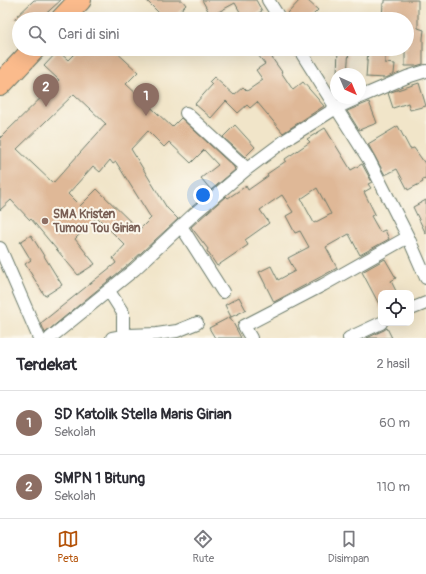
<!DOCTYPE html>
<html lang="id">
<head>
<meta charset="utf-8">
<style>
  body { margin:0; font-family:Pangolin,sans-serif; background:#f7f7f7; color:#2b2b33 }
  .controls { position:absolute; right:12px; bottom:12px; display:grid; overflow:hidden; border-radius:8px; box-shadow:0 4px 16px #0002 }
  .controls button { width:36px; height:36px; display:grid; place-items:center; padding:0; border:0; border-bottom:1px solid #e1e1e2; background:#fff; color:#2b2b33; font:20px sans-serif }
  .compass { position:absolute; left:330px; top:68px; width:36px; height:36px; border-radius:50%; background:#fff; box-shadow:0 4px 16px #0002; rotate:136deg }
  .you { position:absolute; left:203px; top:195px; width:14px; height:14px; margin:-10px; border:3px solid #fff; border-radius:50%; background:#1a73e8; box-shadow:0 0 0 6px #1a73e833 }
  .badge { display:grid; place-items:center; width:26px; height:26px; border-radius:50%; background:#b45309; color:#fff; font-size:13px; font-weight:700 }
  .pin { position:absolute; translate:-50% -33px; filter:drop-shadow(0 1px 2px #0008) }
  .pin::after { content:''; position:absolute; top:21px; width:14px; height:12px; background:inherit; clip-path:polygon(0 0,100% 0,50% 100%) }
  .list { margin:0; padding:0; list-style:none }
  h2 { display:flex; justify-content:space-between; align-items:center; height:52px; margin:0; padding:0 16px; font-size:17px }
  h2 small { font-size:13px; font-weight:400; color:#7c7c81 }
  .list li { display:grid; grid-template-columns:26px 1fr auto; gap:12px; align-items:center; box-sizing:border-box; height:64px; padding:0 16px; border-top:1px solid #e1e1e2 }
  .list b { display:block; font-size:15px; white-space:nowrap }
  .list p { margin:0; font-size:13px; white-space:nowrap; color:#7c7c81 }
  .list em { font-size:13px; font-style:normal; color:#7c7c81 }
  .icon { flex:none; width:22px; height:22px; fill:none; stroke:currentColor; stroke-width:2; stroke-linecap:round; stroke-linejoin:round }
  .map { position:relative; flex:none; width:426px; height:338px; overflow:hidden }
  .search { position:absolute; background:#fff; box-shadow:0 4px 16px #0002; left:12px; right:12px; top:12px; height:44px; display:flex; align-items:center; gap:10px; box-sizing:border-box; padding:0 14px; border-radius:22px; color:#7c7c81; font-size:15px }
  .sheet { height:180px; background:#fff }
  nav { display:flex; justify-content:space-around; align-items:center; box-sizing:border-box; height:56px; border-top:1px solid #e1e1e2; background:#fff; font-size:11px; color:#7c7c81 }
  nav a { display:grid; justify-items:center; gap:2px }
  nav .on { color:#b45309 }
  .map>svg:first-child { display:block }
  .building { fill:#dfb897; fill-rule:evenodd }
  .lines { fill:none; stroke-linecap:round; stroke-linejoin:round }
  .street-casing { stroke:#687868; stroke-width:14 }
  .highway-casing { stroke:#687868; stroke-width:24 }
  .street { stroke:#fff; stroke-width:12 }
  .highway { stroke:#fbbb8c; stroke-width:22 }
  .education-dot { fill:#8d6e63; stroke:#fbf7ec; stroke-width:1.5 }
  .labels { text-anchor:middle; stroke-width:4; stroke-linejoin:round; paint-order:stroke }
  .education-label { font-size:12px; font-weight:bold; fill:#785e54; stroke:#fbf7ec; text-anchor:start }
</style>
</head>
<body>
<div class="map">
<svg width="426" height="338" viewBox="0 0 426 338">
  <rect width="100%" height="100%" fill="#fbf7ec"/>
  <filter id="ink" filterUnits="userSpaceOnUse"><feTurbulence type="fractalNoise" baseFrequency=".025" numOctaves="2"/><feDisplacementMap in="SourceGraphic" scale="8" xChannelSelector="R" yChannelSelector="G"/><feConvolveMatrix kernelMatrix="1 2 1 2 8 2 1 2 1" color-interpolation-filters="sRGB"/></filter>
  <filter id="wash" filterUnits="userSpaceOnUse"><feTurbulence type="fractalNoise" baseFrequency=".012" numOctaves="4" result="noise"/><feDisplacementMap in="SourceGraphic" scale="16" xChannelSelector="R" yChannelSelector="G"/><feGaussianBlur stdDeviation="0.9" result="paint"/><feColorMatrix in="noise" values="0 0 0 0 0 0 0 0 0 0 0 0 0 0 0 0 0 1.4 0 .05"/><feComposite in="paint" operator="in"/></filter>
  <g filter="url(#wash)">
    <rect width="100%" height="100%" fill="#f1e5c9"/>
    <g id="blocks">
      <path class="building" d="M 34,0 L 61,0 L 40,19 L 14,19 Z
        M 146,0 L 182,0 L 186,5 L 171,19 L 165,19 Z
        M 202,0 L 256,0 L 262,11 L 248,19 L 244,19 L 235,3 L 211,16 Z
        M 300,0 L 307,0 L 318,10 L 309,19 L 291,19 L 287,14 Z
        M 385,0 L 418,0 L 418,28 L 424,30 L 423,38 L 423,64 L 416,66 L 405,66 L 405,49 L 407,49 L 407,19 L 382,19 L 383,3 L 385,3 Z
        M 85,49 L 113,49 L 138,72 L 126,84 L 172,127 L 181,118 L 234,167 L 235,170 L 211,190 L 201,178 L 218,165 L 204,150 L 191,163 L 169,142 L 164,147 L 148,131 L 131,149 L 167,208 L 178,219 L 130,263 L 45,333 L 41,323 L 116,263 L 113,258 L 125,245 L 97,217 L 75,239 L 95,264 L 78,275 L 31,219 L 30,220 L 11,200 L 0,210 L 0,138 L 59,80 L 44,66 L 58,51 L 68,60 L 78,50 L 81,53 ZM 74,94 L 106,124 L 53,183 L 17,149 ZM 110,160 L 113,164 L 116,162 L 151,218 L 139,230 L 97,189 L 80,206 L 68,194 L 93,166 L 100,172 Z
        M 266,49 L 284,49 L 272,58 L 282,72 L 281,72 L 293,90 L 303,82 L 324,106 L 283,133 L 257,102 L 250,108 L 247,105 L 238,113 L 226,101 L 211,118 L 195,104 L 212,85 L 209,82 L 214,77 L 234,95 L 243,87 L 247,91 L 263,80 L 256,70 L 265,64 L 258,55 Z
        M 338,49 L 349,49 L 347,74 L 337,74 Z
        M 368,49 L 385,49 L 385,63 L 395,64 L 394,74 L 386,78 L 366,77 Z
        M 419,83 L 426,106 L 410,110 L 408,103 L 393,108 L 388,93 Z
        M 369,102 L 377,123 L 359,130 L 347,111 Z
        M 235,125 L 255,147 L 245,157 L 223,137 Z
        M 398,126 L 410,149 L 414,148 L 426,165 L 426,179 L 422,180 L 423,182 L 408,190 L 397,169 L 385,175 L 368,144 Z
        M 325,128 L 351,170 L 362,164 L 372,182 L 368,184 L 371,188 L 364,192 L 375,214 L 371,216 L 380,232 L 385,230 L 389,239 L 360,255 L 349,234 L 326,247 L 337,268 L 274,302 L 259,272 L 271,266 L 278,280 L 295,271 L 288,258 L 309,247 L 300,231 L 295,233 L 286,216 L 293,212 L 282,195 L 260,210 L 269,223 L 245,240 L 248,245 L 217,266 L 207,251 L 208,249 L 191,227 L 226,196 L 228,198 L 246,186 L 248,190 L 268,176 L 267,174 L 286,161 L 285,159 L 310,142 L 307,139 ZM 317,188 L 331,214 L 314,223 L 301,199 Z
        M 426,200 L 426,234 L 413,207 Z
        M 31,235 L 62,285 L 45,296 L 25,264 L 31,260 L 20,242 Z
        M 385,259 L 396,278 L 391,281 L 397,293 L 381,293 L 381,308 L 362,272 Z
        M 239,297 L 246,310 L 231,317 L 225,305 Z
        M 230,317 L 241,338 L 215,338 L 209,328 Z
        M 387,328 L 392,338 L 367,338 L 384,330 Z"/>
    </g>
  </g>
  <g filter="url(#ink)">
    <use href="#blocks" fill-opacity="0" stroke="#687868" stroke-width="1"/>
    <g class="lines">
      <g class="street-casing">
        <path id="street" d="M 268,0 L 280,19
          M 299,49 L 369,160 L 408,237 L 426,278
          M 360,97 L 407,77 L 426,71
          M 186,113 L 247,169
          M 181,226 L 223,292
          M 0,248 L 39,338
          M 109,291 L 123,313 L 123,330 L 128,335 L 157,334 L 177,331 L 197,323
          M 411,309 L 426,303
          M 50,338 L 135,269 L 195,213 L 247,169 L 287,139 L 336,108 L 358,98
          M 112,338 L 128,335
          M 251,338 L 244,326 L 323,285 L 408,237
          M 349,338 L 381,323"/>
      </g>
      <g class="highway-casing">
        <path id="highway" d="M 62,19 L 80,0
          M 0,85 L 34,49"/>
      </g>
      <use href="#street" class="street"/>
      <use href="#highway" class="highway"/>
    </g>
  </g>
  <circle class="education-dot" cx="45" cy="221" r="4"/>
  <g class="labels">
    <g class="education-label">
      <text x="53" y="218">SMA Kristen<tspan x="53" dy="14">Tumou Tou Girian</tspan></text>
    </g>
  </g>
</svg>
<div class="controls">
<button><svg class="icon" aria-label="locate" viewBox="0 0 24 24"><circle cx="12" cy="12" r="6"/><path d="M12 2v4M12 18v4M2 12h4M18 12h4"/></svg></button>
</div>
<svg class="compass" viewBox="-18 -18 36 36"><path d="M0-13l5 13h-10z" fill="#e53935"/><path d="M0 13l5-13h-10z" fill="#7c7c81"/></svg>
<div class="you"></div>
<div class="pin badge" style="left:146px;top:116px;background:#8d6e63">1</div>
<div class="pin badge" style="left:46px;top:107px;background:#8d6e63">2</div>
<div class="search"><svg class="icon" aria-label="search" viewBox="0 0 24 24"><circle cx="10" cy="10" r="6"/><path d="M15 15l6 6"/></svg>Cari di sini</div>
</div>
<section class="sheet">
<h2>Terdekat<small>2 hasil</small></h2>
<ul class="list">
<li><span class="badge" style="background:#8d6e63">1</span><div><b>SD Katolik Stella Maris Girian</b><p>Sekolah</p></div><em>60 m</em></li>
<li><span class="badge" style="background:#8d6e63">2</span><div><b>SMPN 1 Bitung</b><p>Sekolah</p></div><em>110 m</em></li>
</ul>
</section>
<nav>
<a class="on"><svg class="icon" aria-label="map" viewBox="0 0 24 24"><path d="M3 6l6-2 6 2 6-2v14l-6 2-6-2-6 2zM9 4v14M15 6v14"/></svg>Peta</a>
<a><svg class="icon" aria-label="directions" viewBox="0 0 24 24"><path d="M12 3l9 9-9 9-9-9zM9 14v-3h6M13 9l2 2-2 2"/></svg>Rute</a>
<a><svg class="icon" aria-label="saved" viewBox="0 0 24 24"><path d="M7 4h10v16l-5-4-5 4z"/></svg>Disimpan</a>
</nav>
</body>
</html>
